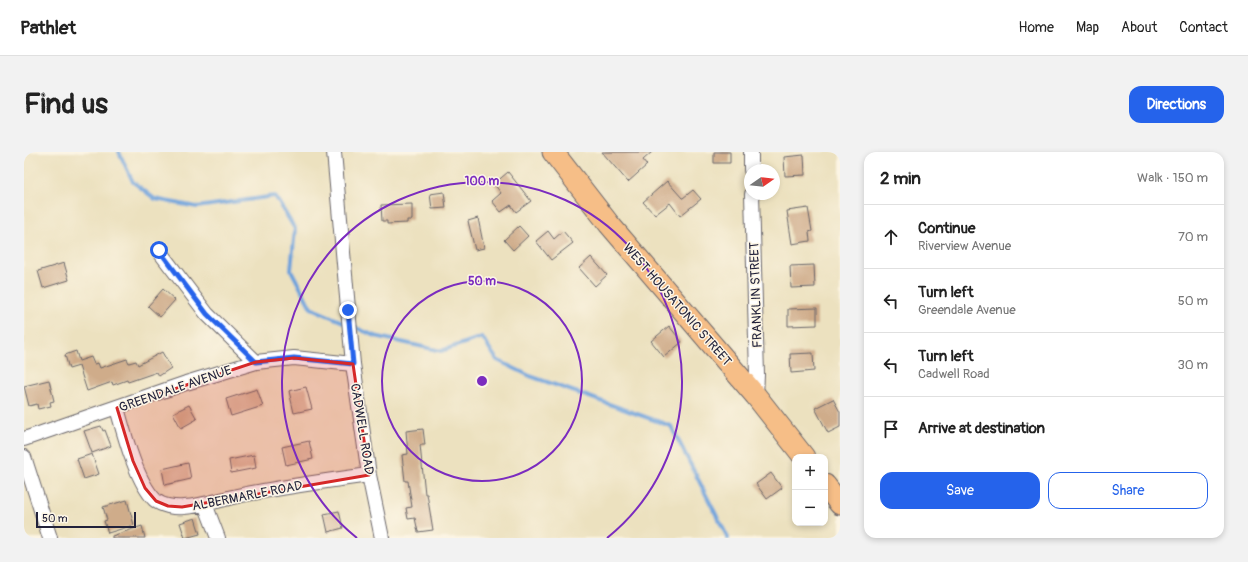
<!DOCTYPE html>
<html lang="en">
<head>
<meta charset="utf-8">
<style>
  body { margin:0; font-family:Pangolin,sans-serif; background:#f2f2f2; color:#222 }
  .controls { position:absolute; right:12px; bottom:12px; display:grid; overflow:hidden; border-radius:8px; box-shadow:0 2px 6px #0003 }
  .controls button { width:36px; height:36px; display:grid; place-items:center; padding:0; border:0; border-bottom:1px solid #e0e0e0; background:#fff; color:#222; font:20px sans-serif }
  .compass { position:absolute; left:720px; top:12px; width:36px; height:36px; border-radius:50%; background:#fff; box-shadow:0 2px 6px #0003; rotate:76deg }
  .scale { position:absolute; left:12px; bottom:10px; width:100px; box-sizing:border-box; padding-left:4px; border:2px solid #22223b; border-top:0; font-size:11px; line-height:14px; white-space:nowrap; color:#22223b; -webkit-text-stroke:3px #fcf5e5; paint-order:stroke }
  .stop { position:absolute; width:12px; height:12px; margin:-9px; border:3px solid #2563eb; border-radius:50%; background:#fff }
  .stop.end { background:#2563eb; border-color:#fff; box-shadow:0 1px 4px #0008 }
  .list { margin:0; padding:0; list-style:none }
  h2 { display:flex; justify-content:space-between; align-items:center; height:52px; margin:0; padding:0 16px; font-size:17px }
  h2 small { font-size:13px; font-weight:400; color:#767676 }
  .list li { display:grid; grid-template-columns:26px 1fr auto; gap:12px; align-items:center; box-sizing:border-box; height:64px; padding:0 16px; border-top:1px solid #e0e0e0 }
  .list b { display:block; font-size:15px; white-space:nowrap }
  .list p { margin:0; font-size:13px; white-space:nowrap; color:#767676 }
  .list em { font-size:13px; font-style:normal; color:#767676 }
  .actions { display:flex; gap:8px; padding:12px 16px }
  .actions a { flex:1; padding:9px 0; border:1px solid #2563eb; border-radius:12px; text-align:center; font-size:14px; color:#2563eb }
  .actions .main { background:#2563eb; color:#fff }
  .icon { flex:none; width:22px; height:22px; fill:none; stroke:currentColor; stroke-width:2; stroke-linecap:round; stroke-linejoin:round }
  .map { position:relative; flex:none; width:816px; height:386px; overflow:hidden; border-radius:12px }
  header { display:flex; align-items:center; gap:24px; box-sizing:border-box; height:56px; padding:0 20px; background:#fff; border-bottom:1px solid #e0e0e0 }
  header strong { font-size:19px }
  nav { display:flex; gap:22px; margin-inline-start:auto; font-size:14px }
  .intro { display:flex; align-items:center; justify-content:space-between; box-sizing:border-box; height:96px; padding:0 24px }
  h1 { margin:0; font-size:28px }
  .button { padding:10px 18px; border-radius:12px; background:#2563eb; color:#fff; font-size:14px; font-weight:700 }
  main { display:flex; gap:24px; padding:0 24px }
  aside { flex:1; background:#fff; border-radius:12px; box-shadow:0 2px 6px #0003 }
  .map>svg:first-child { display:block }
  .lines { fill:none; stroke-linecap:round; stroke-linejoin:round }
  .stream { stroke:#6ea2db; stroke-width:4 }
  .building { fill:#cfac8a }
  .minor-casing { stroke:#696569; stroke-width:16 }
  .highway-casing { stroke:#696569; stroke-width:23 }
  .minor { stroke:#fff; stroke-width:14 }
  .highway { stroke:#f6be87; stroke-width:21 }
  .route { stroke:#2563eb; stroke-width:5 }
  .marked { fill:#d62828; fill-opacity:0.2; stroke:#d62828; stroke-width:3; stroke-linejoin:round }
  .ring { fill:none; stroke:#7b2cbf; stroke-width:2 }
  .labels { text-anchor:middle; stroke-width:3; stroke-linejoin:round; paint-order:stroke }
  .street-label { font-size:13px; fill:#22223b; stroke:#fcf5e5 }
  .centre { fill:#7b2cbf; stroke:#fcf5e5; stroke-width:2 }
  .ring-label { font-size:12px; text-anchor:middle; font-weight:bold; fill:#7b2cbf; stroke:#fcf5e5; stroke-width:3; stroke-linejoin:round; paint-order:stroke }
</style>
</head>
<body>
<header>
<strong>Pathlet</strong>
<nav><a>Home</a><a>Map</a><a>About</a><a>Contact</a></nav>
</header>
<div class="intro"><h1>Find us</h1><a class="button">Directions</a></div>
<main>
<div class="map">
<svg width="816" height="386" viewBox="0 0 816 386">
  <rect width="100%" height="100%" fill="#fcf5e5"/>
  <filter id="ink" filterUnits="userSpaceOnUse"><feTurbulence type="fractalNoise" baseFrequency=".025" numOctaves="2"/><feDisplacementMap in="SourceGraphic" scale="8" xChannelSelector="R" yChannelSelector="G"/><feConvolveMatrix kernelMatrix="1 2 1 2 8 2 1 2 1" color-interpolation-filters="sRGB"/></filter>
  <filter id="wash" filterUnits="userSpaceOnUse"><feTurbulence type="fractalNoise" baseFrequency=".012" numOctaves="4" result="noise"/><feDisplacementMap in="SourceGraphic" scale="16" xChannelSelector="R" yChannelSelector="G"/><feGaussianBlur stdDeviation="0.9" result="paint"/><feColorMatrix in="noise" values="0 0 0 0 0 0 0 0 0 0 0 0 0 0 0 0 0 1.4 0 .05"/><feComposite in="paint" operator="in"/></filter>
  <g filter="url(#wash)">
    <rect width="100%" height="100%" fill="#ece1bf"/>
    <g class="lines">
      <path class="stream" d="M 95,0 L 109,30 L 131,47 L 173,55 L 251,44 L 271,77 L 267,118 L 287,156 L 351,184 L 417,199 L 458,185 L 473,208 L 506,224 L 647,274 L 704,386"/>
    </g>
    <g id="blocks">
      <path class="building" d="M 578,0 L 628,0 L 619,8 L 623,13 L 604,30 Z
        M 690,0 L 706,0 L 706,11 L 690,11 Z
        M 780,3 L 781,23 L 761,24 L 760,5 Z
        M 484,20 L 507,49 L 492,60 L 487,53 L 477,60 L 468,49 L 477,41 L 470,32 Z
        M 643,29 L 658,46 L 659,46 L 669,38 L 677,47 L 656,64 L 646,51 L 631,63 L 619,50 Z
        M 420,40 L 422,56 L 408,57 L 406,42 Z
        M 388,52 L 388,68 L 383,68 L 383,71 L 363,72 L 363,69 L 358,69 L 357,53 Z
        M 784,56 L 788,79 L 785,80 L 786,89 L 768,92 L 763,59 Z
        M 454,66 L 460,96 L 451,98 L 444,69 Z
        M 495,74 L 504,84 L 489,98 L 480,88 Z
        M 524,79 L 530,87 L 539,79 L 549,91 L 527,108 L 512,89 Z
        M 567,105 L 583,123 L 571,134 L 555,116 Z
        M 40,111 L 45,128 L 19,136 L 14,119 Z
        M 790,113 L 791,135 L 767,136 L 766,114 Z
        M 139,137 L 151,148 L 136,165 L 124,154 Z
        M 793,156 L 793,173 L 764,174 L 764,157 Z
        M 645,174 L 658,190 L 640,205 L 627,189 Z
        M 52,199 L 55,209 L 67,205 L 70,212 L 74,211 L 76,216 L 103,207 L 105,211 L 112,209 L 114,213 L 138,200 L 147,216 L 135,224 L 133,220 L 104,230 L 103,228 L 89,233 L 88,230 L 63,239 L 55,214 L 45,217 L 41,203 Z
        M 789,201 L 790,219 L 767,221 L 766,202 Z
        M 25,228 L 30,249 L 26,250 L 27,254 L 14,257 L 13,252 L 5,254 L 0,234 Z
        M 282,235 L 288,257 L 270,261 L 265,239 Z
        M 233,237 L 239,254 L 207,264 L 202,247 Z
        M 809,247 L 816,260 L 816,275 L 804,281 L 791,256 Z
        M 165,253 L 173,267 L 157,276 L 149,261 Z
        M 77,274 L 79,279 L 81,278 L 87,294 L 68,301 L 60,279 Z
        M 399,277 L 401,293 L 396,293 L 401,342 L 403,342 L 409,378 L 394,380 L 391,366 L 384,367 L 382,356 L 388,355 L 384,329 L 381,329 L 378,303 L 384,302 L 382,279 Z
        M 285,289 L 289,307 L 262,313 L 258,295 Z
        M 68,302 L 75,322 L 60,327 L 53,307 Z
        M 230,303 L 232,316 L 207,321 L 205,308 Z
        M 164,311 L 167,327 L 141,333 L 138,317 Z
        M 747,321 L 758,336 L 743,347 L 732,332 Z
        M 103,348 L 110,373 L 84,381 L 80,369 L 83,368 L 79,355 Z
        M 315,359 L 319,376 L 304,380 L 300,362 Z
        M 171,366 L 176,382 L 161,386 L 156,371 Z
        M 118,374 L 121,386 L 88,386 L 88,384 Z"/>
    </g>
  </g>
  <g filter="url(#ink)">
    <use href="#blocks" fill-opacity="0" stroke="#696569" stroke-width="1"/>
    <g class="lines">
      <g class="minor-casing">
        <path id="minor" d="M 310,0 L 329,212 L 345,323 L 358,386
          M 727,0 L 727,18
          M 728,42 L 733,223 L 732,244
          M 135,99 L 183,162 L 232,210
          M 93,256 C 100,281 112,329 131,348 C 138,354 150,356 160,355 C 178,354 195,348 213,344 C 257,335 301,329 345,323
          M 0,287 L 162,231 L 232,210 L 270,206 L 329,212
          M 0,305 L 26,386
          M 181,352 L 194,386"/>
      </g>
      <g class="highway-casing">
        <path id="highway" d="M 529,0 L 585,72 L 732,244 L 780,305
          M 801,333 L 816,352"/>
      </g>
      <use href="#minor" class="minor"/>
      <use href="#highway" class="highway"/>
    </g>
  </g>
  <g class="lines" filter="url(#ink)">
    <path class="route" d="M 135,98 L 183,162 L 232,210 L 270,206 L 329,212 L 324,158"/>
  </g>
  <path class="marked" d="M 270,206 L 329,212 L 345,323 L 158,355 L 144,354 L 132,349 L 121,336 L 109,309 L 93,256 L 232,210 Z"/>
  <g class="ring">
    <circle cx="458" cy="229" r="100"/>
    <path d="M333 386A200 200 0 1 1 583 386"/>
  </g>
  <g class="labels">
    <g class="street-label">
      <text transform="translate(731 143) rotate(-92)" y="5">FRANKLIN STREET</text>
      <text transform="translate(654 152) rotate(49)" y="5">WEST HOUSATONIC STREET</text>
      <text transform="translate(151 236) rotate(-19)" y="5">GREENDALE AVENUE</text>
      <text transform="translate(339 277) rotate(81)" y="5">CADWELL ROAD</text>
      <text transform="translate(223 343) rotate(-11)" y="5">ALBERMARLE ROAD</text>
    </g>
  </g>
  <circle cx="458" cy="229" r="6" class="centre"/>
  <g class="ring-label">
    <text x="458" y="33">100 m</text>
    <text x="458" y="133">50 m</text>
  </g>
</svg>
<div class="controls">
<button>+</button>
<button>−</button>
</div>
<svg class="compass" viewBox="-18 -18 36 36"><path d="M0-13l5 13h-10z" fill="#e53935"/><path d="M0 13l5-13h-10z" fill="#767676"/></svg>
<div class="scale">50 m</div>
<div class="stop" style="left:135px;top:98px"></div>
<div class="stop end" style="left:324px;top:158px"></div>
</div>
<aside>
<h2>2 min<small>Walk · 150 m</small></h2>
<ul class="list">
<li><svg class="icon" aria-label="ahead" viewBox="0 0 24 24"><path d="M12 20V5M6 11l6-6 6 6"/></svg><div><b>Continue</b><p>Riverview Avenue</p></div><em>70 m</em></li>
<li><svg class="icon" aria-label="left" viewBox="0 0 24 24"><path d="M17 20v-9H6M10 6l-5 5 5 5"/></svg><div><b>Turn left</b><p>Greendale Avenue</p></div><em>50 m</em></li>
<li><svg class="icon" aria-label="left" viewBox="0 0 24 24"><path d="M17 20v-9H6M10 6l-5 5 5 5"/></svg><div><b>Turn left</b><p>Cadwell Road</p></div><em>30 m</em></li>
<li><svg class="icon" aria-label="arrive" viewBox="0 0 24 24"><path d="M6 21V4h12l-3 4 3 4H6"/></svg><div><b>Arrive at destination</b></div></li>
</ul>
<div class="actions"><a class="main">Save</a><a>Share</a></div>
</aside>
</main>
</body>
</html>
